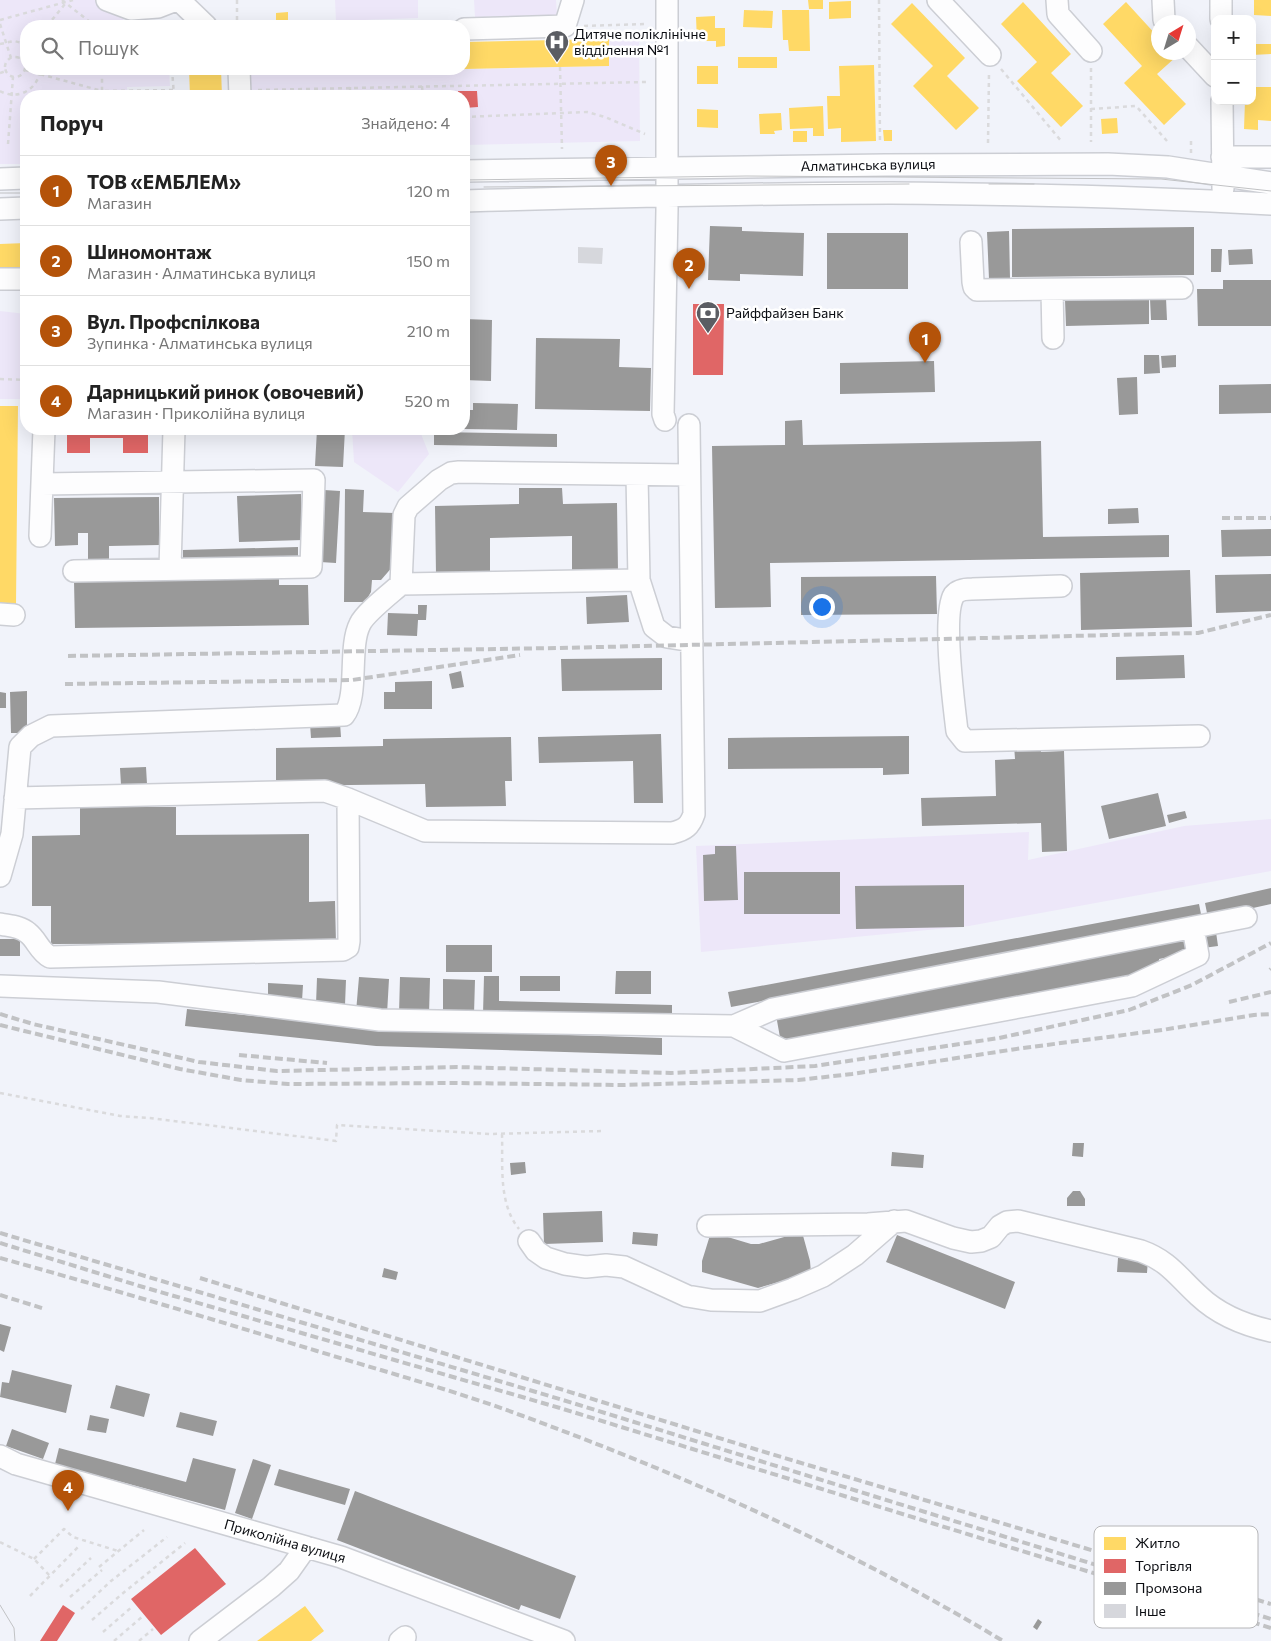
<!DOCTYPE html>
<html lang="uk">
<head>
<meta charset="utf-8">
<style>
  body { margin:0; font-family:Commissioner,sans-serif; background:#f2f2f2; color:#222 }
  .controls { position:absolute; right:15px; top:15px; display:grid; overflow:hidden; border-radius:10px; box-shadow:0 5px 20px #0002 }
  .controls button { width:45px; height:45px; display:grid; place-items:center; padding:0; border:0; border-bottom:1px solid #e0e0e0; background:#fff; color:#222; font:25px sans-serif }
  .compass { position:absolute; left:1151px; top:15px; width:45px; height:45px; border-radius:50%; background:#fff; box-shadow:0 5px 20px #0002; rotate:38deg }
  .you { position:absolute; left:821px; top:606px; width:18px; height:18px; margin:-12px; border:4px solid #fff; border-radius:50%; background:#1a73e8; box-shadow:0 0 0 8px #1a73e833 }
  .badge { display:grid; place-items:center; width:32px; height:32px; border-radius:50%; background:#b45309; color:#fff; font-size:16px; font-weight:700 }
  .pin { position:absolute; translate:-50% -41px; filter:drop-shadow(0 1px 2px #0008) }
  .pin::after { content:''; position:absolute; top:26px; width:18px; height:15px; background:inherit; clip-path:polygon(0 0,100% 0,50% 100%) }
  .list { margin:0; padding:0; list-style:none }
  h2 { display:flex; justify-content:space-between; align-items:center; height:65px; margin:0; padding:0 20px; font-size:21px }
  h2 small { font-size:16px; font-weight:400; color:#767676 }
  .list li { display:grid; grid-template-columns:32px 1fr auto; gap:15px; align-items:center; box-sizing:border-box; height:70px; padding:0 20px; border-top:1px solid #e0e0e0 }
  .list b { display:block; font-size:19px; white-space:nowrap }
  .list p { margin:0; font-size:16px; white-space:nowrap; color:#767676 }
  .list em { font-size:16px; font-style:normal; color:#767676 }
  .icon { flex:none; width:28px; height:28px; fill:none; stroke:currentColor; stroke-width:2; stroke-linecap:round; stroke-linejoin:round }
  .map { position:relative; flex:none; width:1271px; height:1641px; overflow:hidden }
  .search { position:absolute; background:#fff; box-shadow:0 5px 20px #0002; left:20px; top:20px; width:450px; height:55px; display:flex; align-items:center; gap:12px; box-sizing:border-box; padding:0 18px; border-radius:20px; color:#767676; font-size:19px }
  .panel { position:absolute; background:#fff; box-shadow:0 5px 20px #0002; left:20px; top:90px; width:450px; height:345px; border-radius:20px }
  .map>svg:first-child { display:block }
  .green { fill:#ede7f9 }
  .homes { fill:#ffd966 }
  .shops { fill:#e06666 }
  .industry { fill:#999 }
  .building { fill:#d6d7dc }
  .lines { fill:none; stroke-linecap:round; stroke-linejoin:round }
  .minor-casing { stroke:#ccced4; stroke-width:24 }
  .path { stroke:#dadadc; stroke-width:2.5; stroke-dasharray:4 4; stroke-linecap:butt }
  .minor { stroke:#fdfdfe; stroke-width:21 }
  .tram { stroke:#c1c2c4; stroke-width:1 }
  .rail { stroke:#c1c2c4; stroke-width:4; stroke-dasharray:8 4; stroke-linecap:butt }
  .labels { text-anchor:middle; stroke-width:5; stroke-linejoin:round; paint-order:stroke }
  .poi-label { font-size:14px; fill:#0a0c11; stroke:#fff; text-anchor:start }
  .street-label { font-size:14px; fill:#0a0c11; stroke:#fff }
  .key { fill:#fff; stroke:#b6b6b8; stroke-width:1 }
  .key-label { font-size:14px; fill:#0a0c11 }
</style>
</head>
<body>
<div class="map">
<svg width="1271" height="1641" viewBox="0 0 1271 1641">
  <rect width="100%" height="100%" fill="#f1f3fa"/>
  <path class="green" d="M 0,0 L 94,0 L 123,14 L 124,24 L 167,24 L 167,26 L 26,26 L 26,69 L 169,69 L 170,86 L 127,87 L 127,96 L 26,96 L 26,164 L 0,164 Z
    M 335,0 L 418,0 L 418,18 L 336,21 Z
    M 474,0 L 556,0 L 557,15 L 475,17 Z
    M 639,38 L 640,141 L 464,145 L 464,96 L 244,96 L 243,69 L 292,69 L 293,73 L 609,66 L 609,39 Z
    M 0,311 L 26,314 L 26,399 L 0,399 Z
    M 352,429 L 419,429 L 429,454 L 398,492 L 354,462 Z
    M 1271,819 L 1271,871 L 969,926 L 701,952 L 696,846 L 1029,832 L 1028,860 L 1184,826 Z"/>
  <path class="homes" d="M 808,0 L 823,0 L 823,9 L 809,9 Z
    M 1254,0 L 1271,0 L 1271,16 L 1254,15 Z
    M 851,1 L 851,18 L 829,19 L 829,2 Z
    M 1023,2 L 1071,54 L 1051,73 L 1083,106 L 1061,127 L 1017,81 L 1037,62 L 1001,24 Z
    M 1126,2 L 1158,37 L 1158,52 L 1174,52 L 1177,56 L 1157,74 L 1186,104 L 1164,125 L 1124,83 L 1142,66 L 1103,24 Z
    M 912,3 L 965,58 L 947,76 L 979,108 L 956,130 L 913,86 L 933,66 L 891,24 Z
    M 744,10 L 773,11 L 772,28 L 743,27 Z
    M 782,10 L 809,10 L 810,51 L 789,51 L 788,40 L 783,40 Z
    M 288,12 L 288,22 L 276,22 L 276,13 Z
    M 715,16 L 715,28 L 725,28 L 725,46 L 716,47 L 716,41 L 697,41 L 696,17 Z
    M 609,39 L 609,66 L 464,69 L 464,42 Z
    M 1252,44 L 1271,44 L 1271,54 L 1252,55 Z
    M 738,57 L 777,57 L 777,68 L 738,68 Z
    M 874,65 L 876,141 L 841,142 L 841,128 L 828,129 L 827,96 L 840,96 L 839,66 Z
    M 697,66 L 718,66 L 718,84 L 697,84 Z
    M 189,69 L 221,69 L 222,96 L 190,96 Z
    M 292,69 L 407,69 L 407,70 L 292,73 Z
    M 1252,87 L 1271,87 L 1271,121 L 1258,120 L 1258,130 L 1244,129 L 1245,101 L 1252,101 Z
    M 823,106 L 824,136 L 813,136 L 813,128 L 790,129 L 789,108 Z
    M 697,109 L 718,110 L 718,128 L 697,127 Z
    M 781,113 L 782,130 L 774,131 L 775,134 L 760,134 L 759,114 Z
    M 1117,118 L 1118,133 L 1102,134 L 1101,119 Z
    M 883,130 L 892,130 L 892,141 L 884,141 Z
    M 793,131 L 807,131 L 807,142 L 793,142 Z
    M 26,243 L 26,271 L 0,271 L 0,244 Z
    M 0,406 L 18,406 L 16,605 L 0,605 Z
    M 305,1606 L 324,1631 L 311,1641 L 257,1641 Z"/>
  <path class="shops" d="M 458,91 L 477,91 L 478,107 L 464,108 L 464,96 L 458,96 Z
    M 693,304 L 724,304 L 723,375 L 693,375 Z
    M 67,429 L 148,429 L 148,453 L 123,453 L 123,438 L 90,438 L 90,453 L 67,453 Z
    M 195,1548 L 226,1584 L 161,1635 L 131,1599 Z
    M 63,1605 L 75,1613 L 57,1641 L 40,1641 Z"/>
  <path class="industry" d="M 710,226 L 742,227 L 742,231 L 804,233 L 803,276 L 740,274 L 740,281 L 708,280 Z
    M 1194,227 L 1194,275 L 1012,277 L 1012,229 Z
    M 1009,231 L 1010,278 L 989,279 L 987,232 Z
    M 827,233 L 908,233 L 908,289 L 827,289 Z
    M 1211,249 L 1222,249 L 1221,272 L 1211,272 Z
    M 1252,249 L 1253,264 L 1229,265 L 1228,250 Z
    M 1223,280 L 1271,280 L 1271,326 L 1198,326 L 1197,289 L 1223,289 Z
    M 1149,298 L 1149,324 L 1066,326 L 1065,300 Z
    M 1166,298 L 1167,320 L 1151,320 L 1150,299 Z
    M 464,319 L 492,320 L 491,381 L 464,380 Z
    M 536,338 L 620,339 L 619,367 L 651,368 L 650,411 L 535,409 Z
    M 1144,355 L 1159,355 L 1160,373 L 1144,374 Z
    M 1176,355 L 1176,367 L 1162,368 L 1161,356 Z
    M 934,361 L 935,392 L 840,394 L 840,363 Z
    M 1137,377 L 1138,414 L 1119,415 L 1117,378 Z
    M 1271,384 L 1271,413 L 1219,414 L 1219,385 Z
    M 473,403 L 518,404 L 517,430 L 464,429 L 464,410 L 473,410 Z
    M 802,420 L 803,445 L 1041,441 L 1043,537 L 1169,535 L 1169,557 L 770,563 L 771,607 L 715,608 L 712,446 L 785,445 L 785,421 Z
    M 317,429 L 345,429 L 343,467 L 315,466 Z
    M 434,432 L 557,434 L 557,447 L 434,445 Z
    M 519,488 L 562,488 L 563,504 L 617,503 L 618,571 L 572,572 L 572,536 L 490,538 L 490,574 L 436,574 L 435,506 L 519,504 Z
    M 345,489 L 364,490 L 363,512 L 395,513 L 394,565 L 381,580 L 372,580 L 371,592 L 365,602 L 344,602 Z
    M 324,490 L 340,491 L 336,563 L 320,562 Z
    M 301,494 L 303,540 L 239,542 L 237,496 Z
    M 159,497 L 159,545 L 109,546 L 109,560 L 88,560 L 88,533 L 78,533 L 78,545 L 55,546 L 54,498 Z
    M 1138,508 L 1139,523 L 1108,524 L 1108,509 Z
    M 1271,529 L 1271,556 L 1222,557 L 1221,530 Z
    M 298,547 L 298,562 L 183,564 L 183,550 Z
    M 1190,570 L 1192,627 L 1081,630 L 1080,573 Z
    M 1271,574 L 1271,611 L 1216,613 L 1215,575 Z
    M 936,576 L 937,614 L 801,615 L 801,577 Z
    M 279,578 L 279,585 L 308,585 L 309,625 L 75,628 L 74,581 Z
    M 627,595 L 629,622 L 587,624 L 586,597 Z
    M 418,605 L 427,605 L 426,620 L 418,620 L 417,636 L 387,635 L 388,613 L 418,614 Z
    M 1184,655 L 1185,678 L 1116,680 L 1116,657 Z
    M 662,658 L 662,690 L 562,691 L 561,659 Z
    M 461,671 L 464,687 L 452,689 L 449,674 Z
    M 432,681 L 432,709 L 384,709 L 384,692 L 395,692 L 395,682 Z
    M 27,691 L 27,733 L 11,733 L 10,692 Z
    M 0,692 L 6,693 L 6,708 L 0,708 Z
    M 340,723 L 341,737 L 311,738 L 310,724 Z
    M 661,734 L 663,803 L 634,803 L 633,761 L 539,763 L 538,737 Z
    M 909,736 L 909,774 L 883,775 L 883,768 L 728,769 L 728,738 Z
    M 511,737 L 512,781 L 505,781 L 506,806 L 426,807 L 425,784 L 276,786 L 276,748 L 383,746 L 383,739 Z
    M 1014,745 L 1041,745 L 1041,752 L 1064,751 L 1067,851 L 1042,852 L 1041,823 L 922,826 L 921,798 L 996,796 L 995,760 L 1015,759 Z
    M 146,767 L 147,784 L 121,785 L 120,768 Z
    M 1158,793 L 1166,826 L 1109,839 L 1101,806 Z
    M 80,807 L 176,807 L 176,835 L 309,834 L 309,902 L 335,901 L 336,943 L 51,944 L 51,906 L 32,906 L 32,836 L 80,835 Z
    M 1185,811 L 1187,818 L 1169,823 L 1167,815 Z
    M 715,846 L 736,846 L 738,900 L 704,901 L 703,855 L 715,854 Z
    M 744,872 L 840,872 L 840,914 L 744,914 Z
    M 964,885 L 964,927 L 856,929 L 855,886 Z
    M 1271,888 L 1271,904 L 1208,918 L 1205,903 Z
    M 1199,904 L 1202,919 L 731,1007 L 728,992 Z
    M 1216,932 L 1218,946 L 1203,948 L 1202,934 Z
    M 1187,938 L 1190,953 L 1159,959 L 1160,966 L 1136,977 L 781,1043 L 776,1015 Z
    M 0,939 L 20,939 L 20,956 L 0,956 Z
    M 446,945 L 492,945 L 492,972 L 446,972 Z
    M 616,971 L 651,971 L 651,994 L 615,994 Z
    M 484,976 L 499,976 L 499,1001 L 672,1005 L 672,1018 L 483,1014 Z
    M 520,976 L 560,976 L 560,991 L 520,991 Z
    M 359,977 L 389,979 L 387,1014 L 356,1012 Z
    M 400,977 L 430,978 L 429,1014 L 399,1014 Z
    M 317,978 L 346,980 L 345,1005 L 316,1004 Z
    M 443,979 L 475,980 L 474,1014 L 443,1013 Z
    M 268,983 L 303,985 L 302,1001 L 268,999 Z
    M 187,1009 L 378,1029 L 662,1038 L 662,1055 L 376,1046 L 185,1026 Z
    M 1073,1143 L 1084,1143 L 1083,1157 L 1072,1156 Z
    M 892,1152 L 924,1155 L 923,1168 L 891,1166 Z
    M 525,1162 L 526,1173 L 511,1175 L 510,1163 Z
    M 1073,1191 L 1080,1191 L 1085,1199 L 1085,1206 L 1067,1206 L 1067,1198 Z
    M 602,1211 L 603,1242 L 544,1244 L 543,1213 Z
    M 633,1232 L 658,1234 L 657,1246 L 632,1244 Z
    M 711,1232 L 751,1244 L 759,1244 L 802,1232 L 810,1261 L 811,1273 L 758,1288 L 702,1272 L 702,1261 Z
    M 897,1235 L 1015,1282 L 1005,1309 L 886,1262 Z
    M 1118,1258 L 1148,1259 L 1147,1273 L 1117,1272 Z
    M 384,1268 L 398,1272 L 396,1280 L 382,1277 Z
    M 0,1324 L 11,1327 L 4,1352 L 0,1350 Z
    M 12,1370 L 72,1385 L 66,1413 L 0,1397 L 2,1382 L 9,1383 Z
    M 116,1385 L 150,1394 L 144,1417 L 110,1408 Z
    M 180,1412 L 217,1421 L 213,1436 L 176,1427 Z
    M 90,1415 L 109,1419 L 106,1433 L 87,1430 Z
    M 12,1429 L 49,1443 L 43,1459 L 6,1446 Z
    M 59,1448 L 186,1482 L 193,1458 L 236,1469 L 225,1510 L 55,1464 Z
    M 253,1459 L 271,1465 L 252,1519 L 235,1513 Z
    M 279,1469 L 350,1489 L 345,1505 L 274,1485 Z
    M 355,1491 L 576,1576 L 560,1619 L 521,1605 L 519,1610 L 337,1540 Z
    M 1038,1619 L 1042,1622 L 1037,1630 L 1033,1627 Z"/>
  <path class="building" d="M 578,247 L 603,248 L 602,264 L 578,263 Z"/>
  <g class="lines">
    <g class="minor-casing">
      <path id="minor" d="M 107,0 L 131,9 L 158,7 L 176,0
        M 179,0 L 206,26
        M 938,0 L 990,55
        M 1057,0 L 1058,14 L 1091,51
        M 1163,0 L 1164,20 L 1166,22
        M 1221,0 L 1221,19
        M 464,29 L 565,26 L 573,0
        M 1188,47 L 1215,76
        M 239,69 L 240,96
        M 1222,101 L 1223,189
        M 1222,157 L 1271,157
        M 464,171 L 885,165 L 1108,164 L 1168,167 L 1271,183
        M 0,179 L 26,178
        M 464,201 C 606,197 748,193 890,193 C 1017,194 1144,197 1271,204
        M 0,209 L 26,208
        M 971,242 L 973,282 L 974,287 L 977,290 L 1182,288
        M 0,279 L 26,279
        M 1052,290 L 1053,338
        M 665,420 L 663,414 L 667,210 L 667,0
        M 637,475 L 639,580 L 654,627 L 667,637 L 692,641
        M 42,484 L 314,480 L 311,567 L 74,571
        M 40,536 L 44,429
        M 170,569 L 174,429
        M 401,584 L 639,580
        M 1061,586 L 972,589 C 966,589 958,590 954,595 C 942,614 954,706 957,731 L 965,741 L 1199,736
        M 0,614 L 14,615
        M 15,798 L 325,791 L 348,799 L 425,831 L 672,833 C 685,830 690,826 694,814 L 689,425
        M 0,876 L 12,834 L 20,747 L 31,736 L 51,726 L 344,715 C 359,696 348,647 360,624 C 365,613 391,593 401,584 L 404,515 L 408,507 L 439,480 L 451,473 L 459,472 L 689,475
        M 0,924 C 9,926 20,926 28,933 C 37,940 39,951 50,957 L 343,950 L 348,947 L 349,941 L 348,799
        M 0,986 L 158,992 L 380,1020 L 734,1026 L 773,1009 L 1246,917
        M 734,1026 L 784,1051 L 1132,986 L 1198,955 L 1193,928
        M 708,1226 L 868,1224 L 906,1221 L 953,1238 L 971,1242 L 981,1241 L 991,1237 L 1000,1226 L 1007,1222 L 1018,1221 L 1141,1251 C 1169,1261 1178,1277 1199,1296 C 1219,1315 1244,1325 1271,1331
        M 529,1241 L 536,1251 L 546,1258 L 565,1264 L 586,1267 L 606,1265 L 624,1267 L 687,1296 L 711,1300 L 760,1301 L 793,1289 L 823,1276 L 855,1255 L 894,1221
        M 0,1456 L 16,1464 L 341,1557 L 564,1641
        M 200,1641 L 271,1587 L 289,1571 L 306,1547
        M 400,1641 L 405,1637"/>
    </g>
    <path class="path" d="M 62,0 L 95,26
      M 237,0 L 237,26
      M 879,0 L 880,144
      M 0,20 L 73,0
      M 0,24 L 11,58
      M 47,26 L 65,4
      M 584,26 L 647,24
      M 0,44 L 14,41 L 26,44
      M5 67a10 10 0 1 1 20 0a10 10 0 1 1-20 0Z
      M 20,59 L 26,52
      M 560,67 L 562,149
      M 1091,68 L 1091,142
      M 172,69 L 174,96
      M 1001,69 L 1062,142
      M 25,70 L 102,91 L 102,69
      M 0,73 L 6,71
      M 422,86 L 423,96
      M 350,87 L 350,96
      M 132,90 L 133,96
      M 258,90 L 646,82
      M 0,91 C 18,101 39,89 40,69
      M 102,96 L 102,91 L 174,90
      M 1091,109 L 1136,106 L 1167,141
      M 464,117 L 587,112 L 605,117 L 645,134
      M 988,143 L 989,73
      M 8,144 L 13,77
      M 1191,153 L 1191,141
      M 0,379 L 26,380
      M 0,1093 L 120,1116 L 150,1118 L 336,1141 L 337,1125 L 490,1134 L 603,1131
      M 502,1134 C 503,1165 498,1203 519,1229
      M 0,1542 L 34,1559 L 50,1576
      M 34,1559 L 64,1529 L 73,1537 L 118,1551
      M 99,1567 L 144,1530
      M 60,1587 L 91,1558
      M 30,1596 L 80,1545
      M 70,1597 L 102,1570
      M 81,1609 L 111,1581 L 167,1537
      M 92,1620 L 122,1594 L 185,1543
      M 103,1632 L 133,1606
      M 114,1641 L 143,1616
      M 139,1641 L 153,1629"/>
    <use href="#minor" class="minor"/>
    <path class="tram" d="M 464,180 L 746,176 L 1161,179 L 1271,191
      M 989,184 L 1034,184
      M 484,187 L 909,184
      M 0,193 L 26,193
      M 0,1605 L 14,1628 L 15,1641"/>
    <path class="rail" d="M 1222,518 L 1271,518
      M 68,656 L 558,648 L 1198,633 L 1271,615
      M 65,684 L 352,680 L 520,655
      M 1270,970 L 1271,969
      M 1229,1002 L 1271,992
      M 0,1014 L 33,1024 L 199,1062 L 277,1071 L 457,1067 L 671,1073 L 815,1066 L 999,1038 L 1129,1010 L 1192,985 L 1271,943
      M 0,1025 L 180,1069 L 241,1080 L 288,1084 L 456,1083 L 624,1085 L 798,1080 L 852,1074 L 1023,1048 L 1162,1030 L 1254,1015 L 1271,1014
      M 239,1055 L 327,1063
      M 0,1233 L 563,1400 L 1271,1619
      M 0,1243 L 143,1287 L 560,1408 L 1271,1628
      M 0,1258 C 106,1287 211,1319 317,1351 C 386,1372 456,1391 523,1416 C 689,1477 852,1550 1003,1641
      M 200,1278 L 758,1450 L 1271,1604
      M 0,1295 L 45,1309"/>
  </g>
  <defs>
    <g id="hospital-pin" transform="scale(1.25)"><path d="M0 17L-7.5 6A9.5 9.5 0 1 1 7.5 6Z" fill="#5b5d63" stroke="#fff"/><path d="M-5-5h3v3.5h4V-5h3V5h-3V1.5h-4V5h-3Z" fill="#fff"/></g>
    <g id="bank-pin" transform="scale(1.25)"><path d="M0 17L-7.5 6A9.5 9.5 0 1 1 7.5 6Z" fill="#5b5d63" stroke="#fff"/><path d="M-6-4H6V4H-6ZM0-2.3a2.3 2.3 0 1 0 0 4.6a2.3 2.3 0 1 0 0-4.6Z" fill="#fff"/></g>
  </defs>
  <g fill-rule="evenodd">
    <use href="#hospital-pin" x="557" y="42"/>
    <use href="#bank-pin" x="708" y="313"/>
  </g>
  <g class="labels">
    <g class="poi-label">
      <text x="574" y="39">Дитяче поліклінічне<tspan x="574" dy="16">відділення №1</tspan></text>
      <text x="726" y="318">Райффайзен Банк</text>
    </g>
    <g class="street-label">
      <text transform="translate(868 165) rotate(-1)" y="5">Алматинська вулиця</text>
      <text transform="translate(285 1541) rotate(16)" y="5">Приколійна вулиця</text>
    </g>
  </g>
  <rect x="1094" y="1526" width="164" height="102" rx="8" class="key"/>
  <rect x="1104" y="1537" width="22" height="13" fill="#ffd966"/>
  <rect x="1104" y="1559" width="22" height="14" fill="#e06666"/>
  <rect x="1104" y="1582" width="22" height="13" fill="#999"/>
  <rect x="1104" y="1604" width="22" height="14" fill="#d6d7dc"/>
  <g class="key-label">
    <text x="1135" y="1548">Житло</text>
    <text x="1135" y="1571">Торгівля</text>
    <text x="1135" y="1593">Промзона</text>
    <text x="1135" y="1616">Інше</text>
  </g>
</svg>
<div class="controls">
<button>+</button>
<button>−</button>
</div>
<svg class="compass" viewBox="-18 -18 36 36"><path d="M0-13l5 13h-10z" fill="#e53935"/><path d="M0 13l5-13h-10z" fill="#767676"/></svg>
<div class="you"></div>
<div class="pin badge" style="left:925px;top:363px">1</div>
<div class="pin badge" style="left:689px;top:289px">2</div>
<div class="pin badge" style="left:611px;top:186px">3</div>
<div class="pin badge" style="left:68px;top:1511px">4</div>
<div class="search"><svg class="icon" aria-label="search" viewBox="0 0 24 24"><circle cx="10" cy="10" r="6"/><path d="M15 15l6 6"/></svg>Пошук</div>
<section class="panel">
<h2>Поруч<small>Знайдено: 4</small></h2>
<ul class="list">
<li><span class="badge">1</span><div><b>ТОВ «ЕМБЛЕМ»</b><p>Магазин</p></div><em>120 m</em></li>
<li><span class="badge">2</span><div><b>Шиномонтаж</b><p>Магазин · Алматинська вулиця</p></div><em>150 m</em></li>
<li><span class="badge">3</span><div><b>Вул. Профспілкова</b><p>Зупинка · Алматинська вулиця</p></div><em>210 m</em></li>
<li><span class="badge">4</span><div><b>Дарницький ринок (овочевий)</b><p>Магазин · Приколійна вулиця</p></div><em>520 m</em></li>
</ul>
</section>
</div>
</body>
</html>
